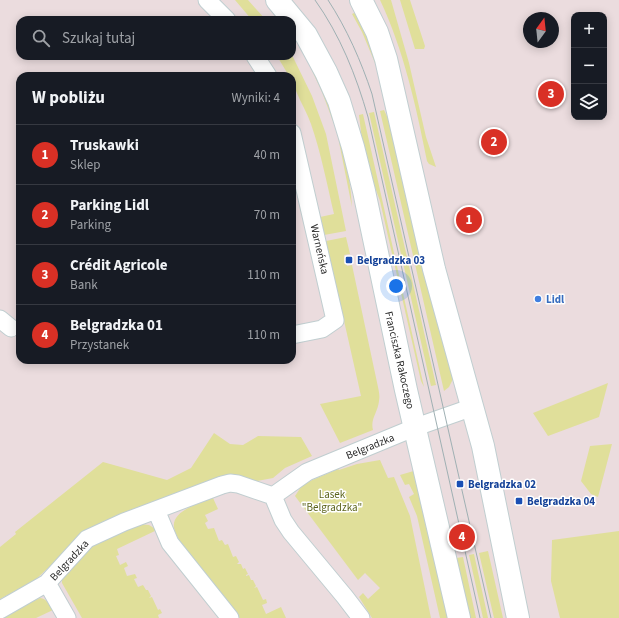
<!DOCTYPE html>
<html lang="pl">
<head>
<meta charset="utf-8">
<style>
  body { margin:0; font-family:"Source Sans 3",sans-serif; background:#242831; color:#f1f3f6 }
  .controls { position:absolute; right:12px; top:12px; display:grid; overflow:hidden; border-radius:8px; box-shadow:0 2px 10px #0003 }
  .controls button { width:36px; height:36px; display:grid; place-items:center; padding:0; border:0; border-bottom:1px solid #363941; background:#171b24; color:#f1f3f6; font:20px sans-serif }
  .compass { position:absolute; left:523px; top:12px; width:36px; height:36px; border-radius:50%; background:#171b24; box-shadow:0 2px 10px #0003; rotate:15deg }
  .you { position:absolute; left:396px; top:286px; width:14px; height:14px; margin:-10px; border:3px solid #fff; border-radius:50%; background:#1a73e8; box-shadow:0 0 0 6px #1a73e833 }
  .badge { display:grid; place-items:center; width:26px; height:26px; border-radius:50%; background:#d93025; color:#fff; font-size:13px; font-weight:700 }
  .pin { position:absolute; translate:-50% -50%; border:2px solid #fff; box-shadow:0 1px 4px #0006 }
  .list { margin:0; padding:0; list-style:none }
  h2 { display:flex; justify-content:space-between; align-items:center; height:52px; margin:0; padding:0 16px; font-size:17px }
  h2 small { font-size:13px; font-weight:400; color:#9ea1a6 }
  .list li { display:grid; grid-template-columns:26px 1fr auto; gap:12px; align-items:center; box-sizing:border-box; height:60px; padding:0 16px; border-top:1px solid #363941 }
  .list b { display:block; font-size:15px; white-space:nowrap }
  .list p { margin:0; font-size:13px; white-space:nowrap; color:#9ea1a6 }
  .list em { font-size:13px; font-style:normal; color:#9ea1a6 }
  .icon { flex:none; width:22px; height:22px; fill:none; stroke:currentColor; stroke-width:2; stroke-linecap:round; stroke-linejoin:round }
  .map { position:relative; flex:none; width:619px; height:618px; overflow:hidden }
  .search { position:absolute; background:#171b24; box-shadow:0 2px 10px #0003; left:16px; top:16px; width:280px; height:44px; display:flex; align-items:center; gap:10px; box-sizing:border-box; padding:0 14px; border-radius:12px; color:#9ea1a6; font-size:15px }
  .panel { position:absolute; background:#171b24; box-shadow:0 2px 10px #0003; left:16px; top:72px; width:280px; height:292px; border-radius:12px }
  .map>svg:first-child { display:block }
  .green { fill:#e0df9a }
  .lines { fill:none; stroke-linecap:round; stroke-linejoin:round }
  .minor-casing { stroke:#c0ced0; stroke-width:19 }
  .secondary-casing { stroke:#c0ced0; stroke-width:24 }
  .minor { stroke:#fff; stroke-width:17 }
  .secondary { stroke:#fff; stroke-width:22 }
  .tram { stroke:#9fb0b3; stroke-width:1 }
  .transit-dot { fill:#1a4fb4; stroke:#fff; stroke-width:1.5 }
  .shop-dot { fill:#3f7fe0; stroke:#fff; stroke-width:1.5 }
  .labels { text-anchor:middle; stroke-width:3; stroke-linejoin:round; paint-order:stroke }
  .street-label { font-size:11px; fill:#2a2a2a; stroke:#fff }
  .transit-label { font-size:11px; font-weight:bold; fill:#164399; stroke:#fff; text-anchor:start }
  .shop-label { font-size:11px; font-weight:bold; fill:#366cbe; stroke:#fff; text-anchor:start }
  .park-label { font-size:11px; fill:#5c641c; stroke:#fff }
</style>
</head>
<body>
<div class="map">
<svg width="619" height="618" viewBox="0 0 619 618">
  <rect width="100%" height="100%" fill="#ebdcde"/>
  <path class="green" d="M 235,0 L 248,0 L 266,20 L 252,20 Z
    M 380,0 L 391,0 L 409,63 L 426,137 L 436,167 L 429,164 L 427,161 C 416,106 404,51 380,0 Z
    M 400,0 L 410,0 L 425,46 L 424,49 L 415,49 Z
    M 356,12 L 363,25 L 377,62 L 375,63 L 362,32 L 352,14 Z
    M 302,49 C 307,58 313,67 318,76 C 337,112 350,166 352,207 L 337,132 L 322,92 Z
    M 292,55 L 312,96 L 326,134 L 346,231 L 324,235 L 320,217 L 334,214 C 327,184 321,153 311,124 C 307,111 292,88 292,76 L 289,76 L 277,56 L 292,56 Z
    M 384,110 L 391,125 L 453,379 L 449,387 L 444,391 L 380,111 Z
    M 374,112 L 436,385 L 431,386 L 369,113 Z
    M 363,114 L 424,387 L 421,381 L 380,201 L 372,179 L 363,148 L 359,115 Z
    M 346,237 L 350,254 L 344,255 L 347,266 L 352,265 L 378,387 C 379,392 380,396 379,401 C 378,412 370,419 373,430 L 340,443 L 320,404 L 361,396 L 326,241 Z
    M 608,383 L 599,417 L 548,436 L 533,413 Z
    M 214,433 L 230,444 L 243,445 L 258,436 L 301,437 L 312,456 L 285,468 L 273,478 L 257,481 L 240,478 L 62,555 L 34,581 L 0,599 L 0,547 L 16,534 L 15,532 L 103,462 L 167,480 L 191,468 Z
    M 612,444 L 598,497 L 591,494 L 581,481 L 590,446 Z
    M 380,460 L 388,478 L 394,477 L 410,516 L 431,618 L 372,618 L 359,597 L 363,593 L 368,599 L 380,588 L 365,573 L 358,580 L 295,496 L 303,484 L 338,469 L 339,470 L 357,464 Z
    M 417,470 L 451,618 L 440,618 L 417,516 L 409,497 L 414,494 L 409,484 L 405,485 L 400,475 Z
    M 213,498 L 218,509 L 205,515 L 208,521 L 205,523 L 208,529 L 214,528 L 219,541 L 222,540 L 225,545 L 228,544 L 233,557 L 236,556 L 239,562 L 237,564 L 241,564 L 243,569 L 245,568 L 248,574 L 246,575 L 246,576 L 249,575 L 251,580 L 253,580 L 256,586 L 254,588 L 257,587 L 263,600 L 266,599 L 267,603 L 262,605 L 266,614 L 281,607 L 286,618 L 239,618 L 180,542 C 178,538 175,533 174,528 C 171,510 201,503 213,498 Z
    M 139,524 L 149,525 L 157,530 L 117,549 L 119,555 L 116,556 L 120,565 L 126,562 L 128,566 L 124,568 L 127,576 L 135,574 L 137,578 L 134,579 L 138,587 L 143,585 L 146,590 L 148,590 L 151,596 L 149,598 L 152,597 L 158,610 L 160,609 L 162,613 L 158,615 L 159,618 L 82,618 L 62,583 L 62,579 L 93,544 Z
    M 619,531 L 619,618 L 560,618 L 551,581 L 552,540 Z
    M 488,551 L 503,618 L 494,618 L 479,553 Z
    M 474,554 L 488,618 L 483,618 L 469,555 Z
    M 463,557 L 476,618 L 468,618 L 456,558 Z
    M 40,598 C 47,599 50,605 53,610 L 36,618 L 0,618 L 0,617 Z"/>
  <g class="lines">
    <g class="minor-casing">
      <path id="minor" d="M 207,0 L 227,20
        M 255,56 L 268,76
        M 292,133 L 335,320 L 322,329 L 292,335
        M 0,319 L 11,328
        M 273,496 L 307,472 L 416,427 L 473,407
        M 156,510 L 170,543 L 230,618
        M 47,583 L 67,618
        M 0,610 L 47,583 L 87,539 L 124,522 L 222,485 L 230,483 L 238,484 L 273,496 L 283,520 L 291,532 L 345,597 L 361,618"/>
    </g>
    <g class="secondary-casing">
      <path id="secondary" d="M 277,0 L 306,35 L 326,72 L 339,101 L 353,147 L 364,191 L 406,390 L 459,618
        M 361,0 L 377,32 L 386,59 L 434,269 L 483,446 L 518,618"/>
    </g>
    <use href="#minor" class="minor"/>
    <use href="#secondary" class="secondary"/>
    <path class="tram" d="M 315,0 C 340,35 356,75 368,117 L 480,618
      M 328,0 C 347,29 361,61 372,94 L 491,618"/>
  </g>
  <g class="transit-dot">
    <rect x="345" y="256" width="8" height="8" rx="2"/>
    <rect x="456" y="480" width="8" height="8" rx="2"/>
    <rect x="515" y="497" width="8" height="8" rx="2"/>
  </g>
  <circle class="shop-dot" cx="538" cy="299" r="4"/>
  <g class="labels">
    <g class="street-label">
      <text transform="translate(320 249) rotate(77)" y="4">Warneńska</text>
      <text transform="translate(400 360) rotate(77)" y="4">Franciszka Rakoczego</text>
      <text transform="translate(370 446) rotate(-22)" y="4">Belgradzka</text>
      <text transform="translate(69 560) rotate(-47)" y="4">Belgradzka</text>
    </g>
    <g class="transit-label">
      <text x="357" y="264">Belgradzka 03</text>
      <text x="468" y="488">Belgradzka 02</text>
      <text x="527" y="505">Belgradzka 04</text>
    </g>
    <g class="shop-label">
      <text x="546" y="303">Lidl</text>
    </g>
    <g class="park-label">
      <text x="332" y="498">Lasek<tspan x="332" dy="13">"Belgradzka"</tspan></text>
    </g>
  </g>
</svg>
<div class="controls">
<button>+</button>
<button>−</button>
<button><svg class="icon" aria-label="layers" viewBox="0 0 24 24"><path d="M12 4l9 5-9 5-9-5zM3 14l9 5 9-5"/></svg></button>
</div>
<svg class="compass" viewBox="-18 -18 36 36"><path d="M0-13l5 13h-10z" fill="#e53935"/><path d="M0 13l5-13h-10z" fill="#9ea1a6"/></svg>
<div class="you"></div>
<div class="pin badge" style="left:469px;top:220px">1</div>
<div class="pin badge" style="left:494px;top:142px">2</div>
<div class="pin badge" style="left:551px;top:94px">3</div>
<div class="pin badge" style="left:462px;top:537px">4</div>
<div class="search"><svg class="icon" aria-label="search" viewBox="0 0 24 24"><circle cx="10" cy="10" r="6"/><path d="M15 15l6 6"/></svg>Szukaj tutaj</div>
<section class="panel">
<h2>W pobliżu<small>Wyniki: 4</small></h2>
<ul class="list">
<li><span class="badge">1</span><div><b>Truskawki</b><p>Sklep</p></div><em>40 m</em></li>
<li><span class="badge">2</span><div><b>Parking Lidl</b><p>Parking</p></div><em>70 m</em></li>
<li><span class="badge">3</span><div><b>Crédit Agricole</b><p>Bank</p></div><em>110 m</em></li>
<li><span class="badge">4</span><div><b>Belgradzka 01</b><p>Przystanek</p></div><em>110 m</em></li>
</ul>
</section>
</div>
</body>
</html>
